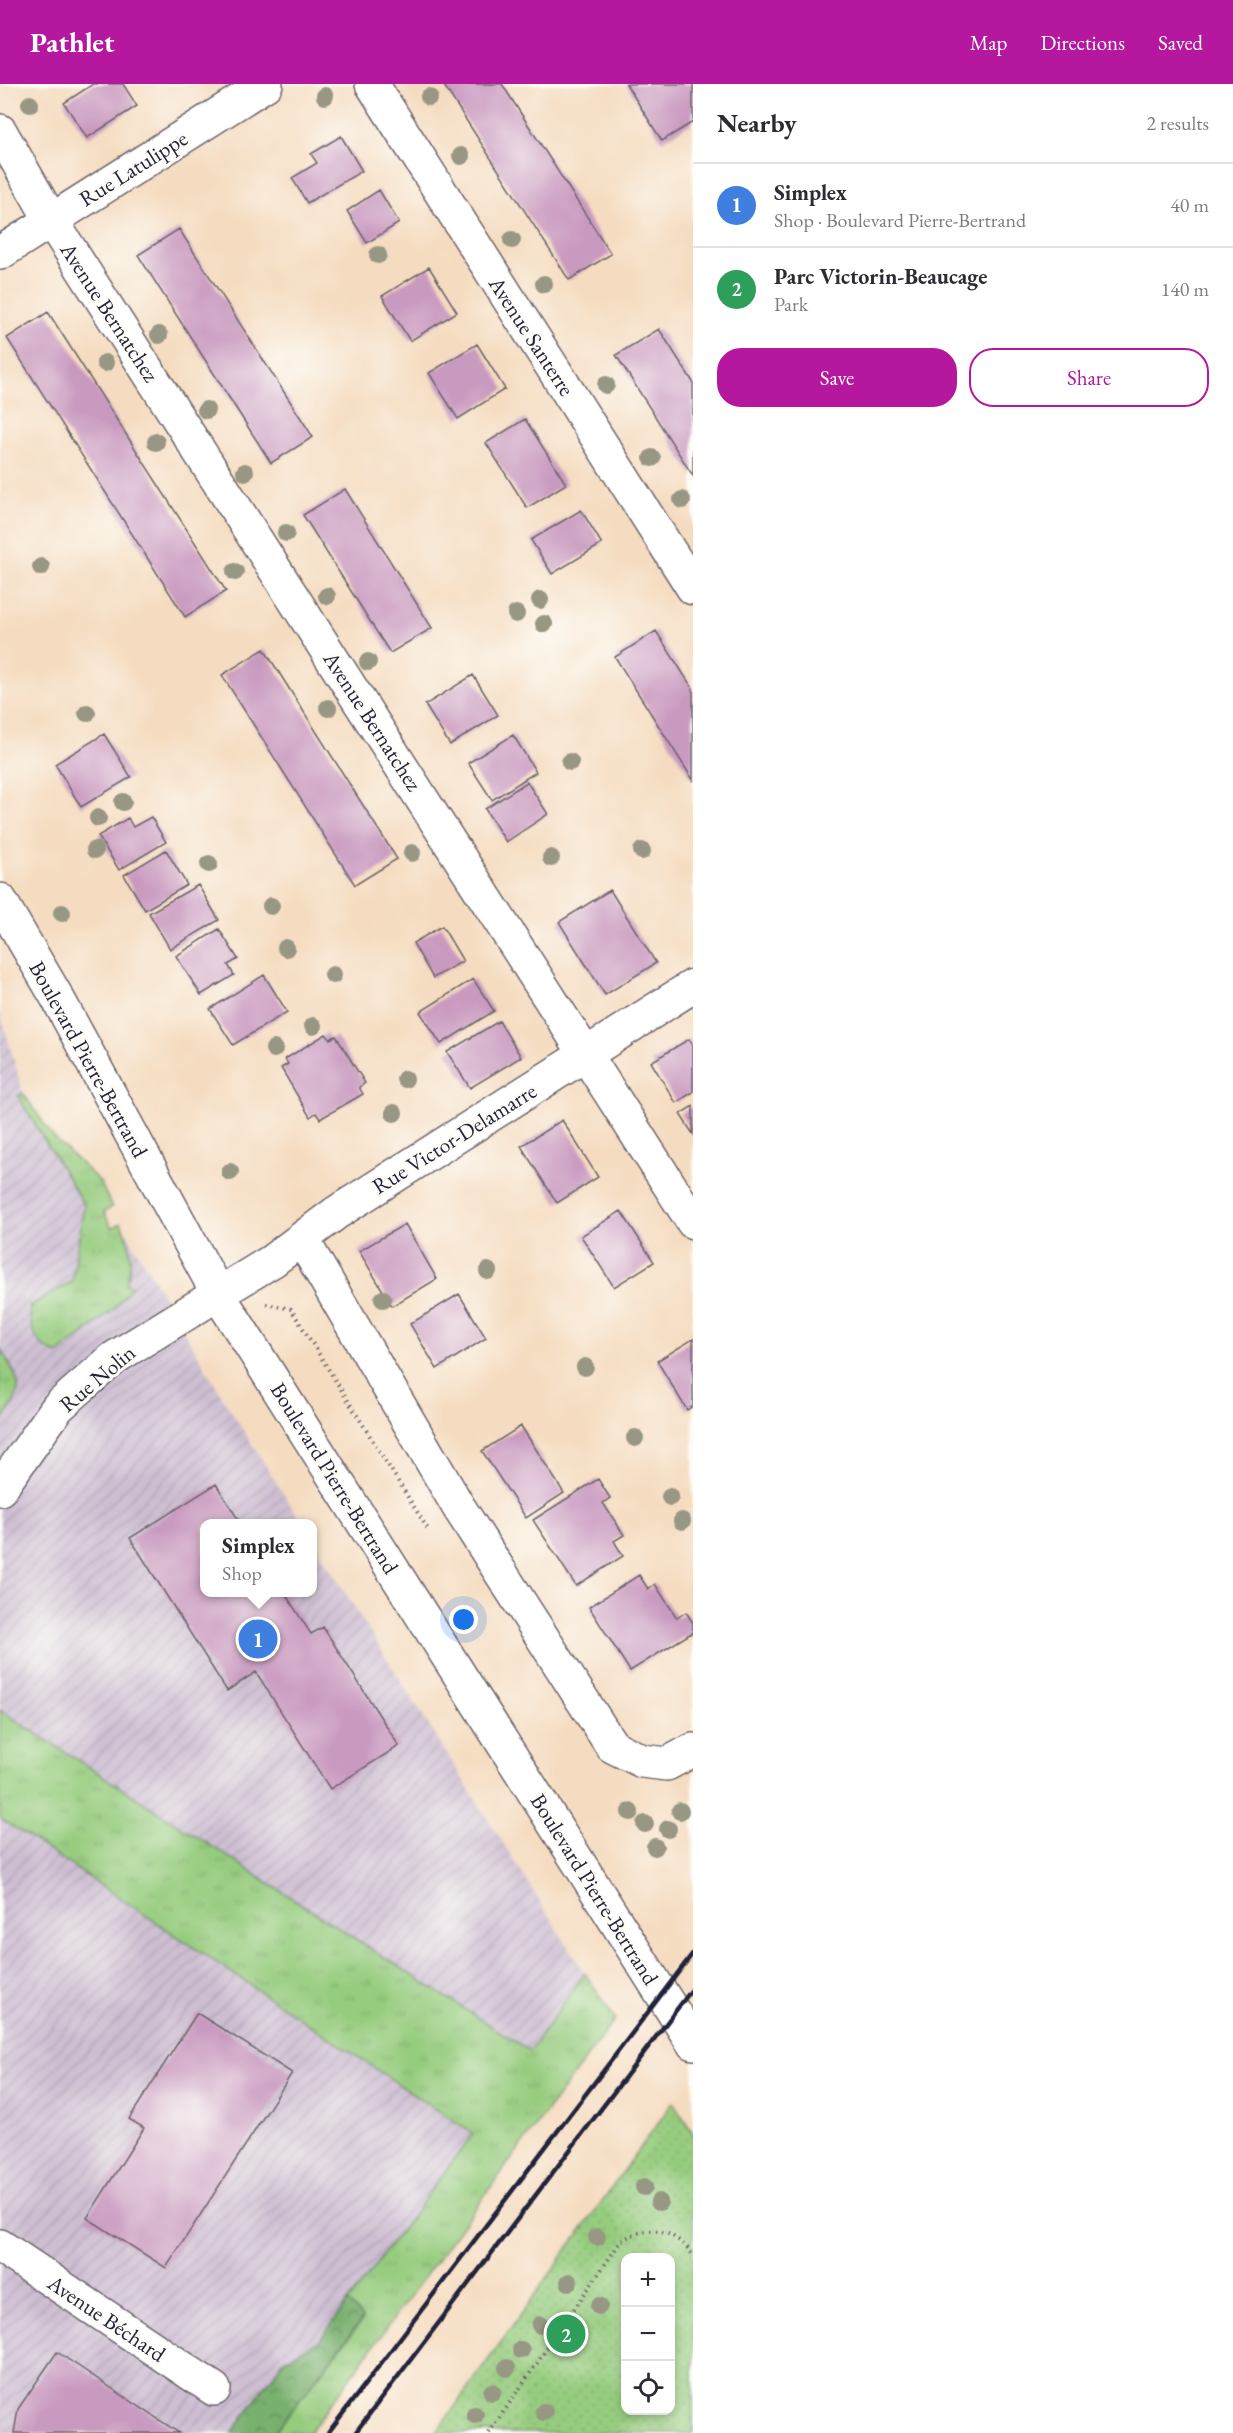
<!DOCTYPE html>
<html lang="en">
<head>
<meta charset="utf-8">
<style>
  body { margin:0; font-family:"EB Garamond",serif; background:#f2f2f3; color:#2b2b33 }
  .controls { position:absolute; right:18px; bottom:18px; display:grid; overflow:hidden; border-radius:12px; box-shadow:0 3px 9px #0003 }
  .controls button { width:54px; height:54px; display:grid; place-items:center; padding:0; border:0; border-bottom:2px solid #e1e1e2; background:#fff; color:#2b2b33; font:30px sans-serif }
  .you { position:absolute; left:464px; top:1536px; width:21px; height:21px; margin:-15px; border:4px solid #fff; border-radius:50%; background:#1a73e8; box-shadow:0 0 0 9px #1a73e833 }
  .badge { display:grid; place-items:center; width:39px; height:39px; border-radius:50%; background:#b5179e; color:#fff; font-size:20px; font-weight:700 }
  .pin { position:absolute; translate:-50% -50%; border:3px solid #fff; box-shadow:0 2px 6px #0006 }
  .popup { position:absolute; left:200px; top:1435px; width:117px; height:78px; box-sizing:border-box; display:grid; place-content:center; border-radius:12px; background:#fff; filter:drop-shadow(0 2px 4px #0005); font-size:20px; white-space:nowrap; color:#7c7c81 }
  .popup b { font-size:22px; color:#2b2b33 }
  .popup::after { content:''; position:absolute; left:50%; top:100%; margin-left:-12px; border:12px solid transparent; border-top-color:#fff }
  .list { margin:0; padding:0; list-style:none }
  h2 { display:flex; justify-content:space-between; align-items:center; height:78px; margin:0; padding:0 24px; font-size:26px }
  h2 small { font-size:20px; font-weight:400; color:#7c7c81 }
  .list li { display:grid; grid-template-columns:39px 1fr auto; gap:18px; align-items:center; box-sizing:border-box; height:84px; padding:0 24px; border-top:2px solid #e1e1e2 }
  .list b { display:block; font-size:22px; white-space:nowrap }
  .list p { margin:0; font-size:20px; white-space:nowrap; color:#7c7c81 }
  .list em { font-size:20px; font-style:normal; color:#7c7c81 }
  .actions { display:flex; gap:12px; padding:18px 24px }
  .actions a { flex:1; padding:14px 0; border:2px solid #b5179e; border-radius:24px; text-align:center; font-size:21px; color:#b5179e }
  .actions .main { background:#b5179e; color:#fff }
  .icon { flex:none; width:33px; height:33px; fill:none; stroke:currentColor; stroke-width:2; stroke-linecap:round; stroke-linejoin:round }
  .map { position:relative; flex:none; width:693px; height:2349px; overflow:hidden }
  header { display:flex; align-items:center; gap:36px; box-sizing:border-box; height:84px; padding:0 30px; background:#b5179e; color:#fff }
  header strong { font-size:28px }
  nav { display:flex; gap:33px; margin-inline-start:auto; font-size:21px }
  main { display:flex }
  aside { flex:1; background:#fff }
  .map>svg:first-child { display:block }
  .industrial { fill:url(#industrial-furrows) }
  .grass { fill:url(#grass-tufts); stroke:#5c775c; stroke-width:1.5 }
  .forest { fill:url(#forest-crowns); stroke:#4d6954; stroke-width:1.5 }
  .park { fill:url(#park-dots); stroke:#5c775c; stroke-width:1.5; fill-rule:evenodd }
  .building { fill:#c99ac0 }
  .lines { fill:none; stroke-linecap:round; stroke-linejoin:round }
  .minor-casing { stroke:#6c636a; stroke-width:36 }
  .tertiary-casing { stroke:#6c636a; stroke-width:36 }
  .secondary-casing { stroke:#6c636a; stroke-width:36 }
  .path { stroke:#6c636a; stroke-width:4; stroke-dasharray:1.5 4.5; stroke-linecap:butt }
  .minor { stroke:#fff; stroke-width:33 }
  .tertiary { stroke:#fff; stroke-width:33 }
  .secondary { stroke:#fff; stroke-width:33 }
  .rail { stroke:#22223b; stroke-width:4.5 }
  .tree { fill:#989784 }
  .labels { text-anchor:middle; stroke-width:6; stroke-linejoin:round; paint-order:stroke }
  .street-label { font-size:22px; fill:#22223b; stroke:#fdfcf7 }
</style>
</head>
<body>
<header>
<strong>Pathlet</strong>
<nav><a>Map</a><a>Directions</a><a>Saved</a></nav>
</header>
<main>
<div class="map">
<svg width="693" height="2349" viewBox="0 0 693 2349">
  <defs>
    <pattern id="industrial-furrows" width="10" height="10" patternUnits="userSpaceOnUse" patternTransform="scale(1.5)"><rect width="10" height="10" fill="#cdbed2"/><path d="M-1 1l2-2M0 10L10 0M9 11l2-2" fill="none" stroke="#b0a3b5"/></pattern>
    <pattern id="grass-tufts" width="24" height="20" patternUnits="userSpaceOnUse" patternTransform="scale(1.5)"><rect width="24" height="20" fill="#96cc7e"/><path d="M3 7l-1-3M5 7V3M7 7l1-3M15 17l-1-3M17 17v-4M19 17l1-3" fill="none" stroke="#81af6e"/></pattern>
    <pattern id="forest-crowns" width="20" height="18" patternUnits="userSpaceOnUse" patternTransform="scale(1.5)"><rect width="20" height="18" fill="#78b06d"/><path d="M2 6a3 3 0 1 1 6 0M12 15a3 3 0 1 1 6 0" fill="none" stroke="#628f5b"/></pattern>
    <pattern id="park-dots" width="8" height="8" patternUnits="userSpaceOnUse" patternTransform="scale(1.5)"><rect width="8" height="8" fill="#96cc7e"/><path d="M2 2h.1M6 6h.1" fill="none" stroke="#81af6e" stroke-width="1.8" stroke-linecap="round"/></pattern>
  </defs>
  <rect width="100%" height="100%" fill="#fdfcf7"/>
  <filter id="ink" filterUnits="userSpaceOnUse"><feTurbulence type="fractalNoise" baseFrequency=".0167" numOctaves="2"/><feDisplacementMap in="SourceGraphic" scale="12" xChannelSelector="R" yChannelSelector="G"/><feConvolveMatrix kernelMatrix="1 2 1 2 8 2 1 2 1" color-interpolation-filters="sRGB"/></filter>
  <filter id="wash" filterUnits="userSpaceOnUse"><feTurbulence type="fractalNoise" baseFrequency=".008" numOctaves="4" result="noise"/><feDisplacementMap in="SourceGraphic" scale="24" xChannelSelector="R" yChannelSelector="G"/><feGaussianBlur stdDeviation="1.35" result="paint"/><feColorMatrix in="noise" values="0 0 0 0 0 0 0 0 0 0 0 0 0 0 0 0 0 1.4 0 .05"/><feComposite in="paint" operator="in"/></filter>
  <g filter="url(#wash)">
    <rect width="100%" height="100%" fill="#f5dcc0"/>
    <path class="industrial" d="M 0,927 L 23,1009 L 53,1053 L 100,1098 L 112,1123 L 104,1128 L 112,1143 L 121,1139 L 226,1319 L 302,1439 L 204,1440 L 204,1508 L 312,1508 L 312,1456 L 585,1889 L 531,1967 L 0,1626 Z
      M 0,1734 L 473,2051 L 319,2257 L 283,2277 L 232,2349 L 0,2349 Z"/>
    <path class="grass" d="M 23,1009 L 53,1053 L 100,1098 L 112,1123 L 104,1128 L 112,1144 L 121,1139 C 132,1161 133,1177 126,1200 L 132,1202 L 114,1225 L 58,1270 C 36,1264 29,1243 30,1222 L 72,1198 L 84,1121 L 18,1012 Z
      M 0,1264 C 23,1303 25,1302 0,1341 Z
      M 0,1626 L 530,1967 L 585,1889 L 615,1935 L 309,2349 L 274,2349 L 363,2235 L 348,2218 L 473,2050 L 0,1734 Z"/>
    <path class="forest" d="M 348,2218 L 363,2234 L 274,2349 L 232,2349 L 283,2277 L 319,2257 Z"/>
    <path class="park" d="M 673,2018 L 693,2049 L 693,2349 L 436,2349 ZM 626,2174 L 670,2174 L 670,2326 L 626,2326 Z"/>
    <g id="blocks">
      <path class="building" d="M 93,0 L 123,0 L 137,22 L 87,54 L 64,19 Z
        M 443,0 L 502,0 L 611,170 L 569,196 Z
        M 626,0 L 693,0 L 693,38 L 662,57 Z
        M 341,52 L 362,87 L 307,119 L 292,94 L 317,79 L 311,70 Z
        M 379,106 L 399,139 L 367,159 L 347,127 Z
        M 179,145 L 313,353 L 271,379 L 138,171 Z
        M 429,183 L 457,228 L 410,257 L 382,212 Z
        M 48,228 L 226,507 L 185,533 L 7,254 Z
        M 659,245 L 693,298 L 693,392 L 616,271 Z
        M 477,260 L 505,305 L 458,335 L 429,289 Z
        M 525,335 L 566,400 L 527,424 L 486,359 Z
        M 345,405 L 432,544 L 390,569 L 303,431 Z
        M 581,426 L 602,460 L 552,490 L 531,456 Z
        M 656,547 L 693,605 L 693,696 L 615,573 Z
        M 264,565 L 397,775 L 355,801 L 222,591 Z
        M 473,591 L 498,631 L 450,661 L 425,621 Z
        M 104,650 L 131,693 L 81,723 L 55,680 Z
        M 513,651 L 536,688 L 492,716 L 468,679 Z
        M 527,698 L 548,730 L 506,758 L 485,725 Z
        M 151,733 L 166,758 L 119,786 L 98,752 L 128,734 L 133,743 Z
        M 166,766 L 187,801 L 145,826 L 124,791 Z
        M 198,801 L 219,836 L 170,865 L 149,829 Z
        M 610,806 L 656,879 L 605,911 L 559,838 Z
        M 442,842 L 463,877 L 433,894 L 413,859 Z
        M 219,845 L 238,875 L 228,881 L 234,891 L 201,911 L 176,872 Z
        M 264,891 L 287,928 L 233,961 L 210,925 Z
        M 473,895 L 494,927 L 441,960 L 420,928 Z
        M 499,937 L 521,973 L 470,1004 L 447,968 Z
        M 326,950 L 330,955 L 336,952 L 365,999 L 359,1003 L 363,1010 L 320,1035 L 316,1029 L 310,1033 L 281,984 L 288,980 L 285,975 Z
        M 689,955 L 693,961 L 693,1008 L 676,1019 L 651,978 Z
        M 693,1022 L 693,1050 L 680,1030 Z
        M 562,1036 L 598,1093 L 557,1119 L 521,1062 Z
        M 621,1127 L 654,1178 L 614,1203 L 581,1152 Z
        M 405,1140 L 437,1195 L 392,1222 L 359,1167 Z
        M 459,1210 L 486,1254 L 437,1285 L 410,1240 Z
        M 693,1255 L 693,1322 L 687,1326 L 657,1277 Z
        M 521,1342 L 564,1409 L 526,1434 L 482,1367 Z
        M 598,1395 L 610,1414 L 603,1419 L 624,1451 L 614,1457 L 623,1472 L 576,1502 L 533,1436 Z
        M 216,1400 L 241,1440 L 204,1440 L 204,1508 L 284,1508 L 311,1550 L 323,1543 L 399,1662 L 330,1705 L 256,1588 L 227,1607 L 130,1454 Z
        M 639,1491 L 648,1505 L 655,1500 L 677,1534 L 686,1528 L 693,1539 L 693,1548 L 630,1587 L 589,1523 Z
        M 197,1929 L 292,1989 L 166,2184 L 87,2134 L 144,2044 L 129,2035 Z
        M 57,2268 L 179,2349 L 14,2349 L 18,2325 Z"/>
    </g>
  </g>
  <g filter="url(#ink)">
    <use href="#blocks" fill-opacity="0" stroke="#6c636a" stroke-width="1.5"/>
    <g class="lines">
      <g class="minor-casing">
        <path id="minor" d="M 372,0 L 693,504
          M 0,47 L 51,136 L 693,1138
          M 0,169 L 266,0
          M 302,1155 L 458,1422 L 612,1662 L 642,1677 L 667,1680 L 693,1666
          M 218,1210 L 272,1177 L 336,1129 L 693,902
          M 0,2162 L 214,2305"/>
      </g>
      <g class="tertiary-casing">
        <path id="tertiary" d="M 0,1405 L 58,1323 L 114,1274 L 218,1210"/>
      </g>
      <g class="secondary-casing">
        <path id="secondary" d="M 0,816 L 58,915 L 218,1210 L 693,1959"/>
      </g>
      <path class="path" d="M 266,1220 L 291,1225 L 429,1447
        M 489,2349 L 621,2157 C 650,2139 673,2145 693,2171"/>
      <use href="#minor" class="minor"/>
      <use href="#tertiary" class="tertiary"/>
      <use href="#secondary" class="secondary"/>
      <path class="rail" d="M 328,2349 L 693,1869
        M 355,2349 L 693,1904"/>
    </g>
    <g class="tree">
      <circle cx="325" cy="12" r="9"/>
      <circle cx="429" cy="13" r="9"/>
      <circle cx="30" cy="20" r="9"/>
      <circle cx="461" cy="72" r="9"/>
      <circle cx="512" cy="156" r="9"/>
      <circle cx="378" cy="171" r="9"/>
      <circle cx="544" cy="200" r="9"/>
      <circle cx="159" cy="251" r="9"/>
      <circle cx="105" cy="279" r="9"/>
      <circle cx="606" cy="301" r="9"/>
      <circle cx="206" cy="326" r="9"/>
      <circle cx="156" cy="358" r="9"/>
      <circle cx="652" cy="374" r="9"/>
      <circle cx="245" cy="388" r="9"/>
      <circle cx="682" cy="416" r="9"/>
      <circle cx="286" cy="449" r="9"/>
      <circle cx="41" cy="483" r="9"/>
      <circle cx="235" cy="488" r="9"/>
      <circle cx="327" cy="512" r="9"/>
      <circle cx="540" cy="516" r="9"/>
      <circle cx="516" cy="530" r="9"/>
      <circle cx="544" cy="540" r="9"/>
      <circle cx="368" cy="578" r="9"/>
      <circle cx="328" cy="624" r="9"/>
      <circle cx="87" cy="629" r="9"/>
      <circle cx="570" cy="678" r="9"/>
      <circle cx="123" cy="718" r="9"/>
      <circle cx="98" cy="734" r="9"/>
      <circle cx="95" cy="766" r="9"/>
      <circle cx="642" cy="767" r="9"/>
      <circle cx="412" cy="769" r="9"/>
      <circle cx="551" cy="774" r="9"/>
      <circle cx="209" cy="780" r="9"/>
      <circle cx="271" cy="822" r="9"/>
      <circle cx="62" cy="829" r="9"/>
      <circle cx="286" cy="864" r="9"/>
      <circle cx="333" cy="891" r="9"/>
      <circle cx="313" cy="942" r="9"/>
      <circle cx="274" cy="965" r="9"/>
      <circle cx="405" cy="995" r="9"/>
      <circle cx="394" cy="1029" r="9"/>
      <circle cx="230" cy="1088" r="9"/>
      <circle cx="488" cy="1187" r="9"/>
      <circle cx="383" cy="1215" r="9"/>
      <circle cx="585" cy="1283" r="9"/>
      <circle cx="635" cy="1354" r="9"/>
      <circle cx="670" cy="1413" r="9"/>
      <circle cx="682" cy="1437" r="9"/>
      <circle cx="680" cy="1727" r="9"/>
      <circle cx="630" cy="1728" r="9"/>
      <circle cx="645" cy="1740" r="9"/>
      <circle cx="668" cy="1745" r="9"/>
      <circle cx="655" cy="1763" r="9"/>
      <circle cx="644" cy="2103" r="9"/>
      <circle cx="659" cy="2118" r="9"/>
      <circle cx="597" cy="2153" r="9"/>
      <circle cx="569" cy="2198" r="9"/>
      <circle cx="599" cy="2222" r="9"/>
      <circle cx="540" cy="2241" r="9"/>
      <circle cx="576" cy="2256" r="9"/>
      <circle cx="521" cy="2266" r="9"/>
      <circle cx="507" cy="2284" r="9"/>
      <circle cx="492" cy="2308" r="9"/>
      <circle cx="544" cy="2328" r="9"/>
      <circle cx="475" cy="2331" r="9"/>
    </g>
  </g>
  <g class="labels">
    <g class="street-label">
      <text transform="translate(133 84) rotate(-32)" y="8">Rue Latulippe</text>
      <text transform="translate(110 228) rotate(57)" y="8">Avenue Bernatchez</text>
      <text transform="translate(532 252) rotate(57)" y="8">Avenue Santerre</text>
      <text transform="translate(373 637) rotate(57)" y="8">Avenue Bernatchez</text>
      <text transform="translate(89 975) rotate(61)" y="8">Boulevard Pierre-Bertrand</text>
      <text transform="translate(454 1054) rotate(-32)" y="8">Rue Victor-Delamarre</text>
      <text transform="translate(97 1294) rotate(-40)" y="8">Rue Nolin</text>
      <text transform="translate(335 1394) rotate(58)" y="8">Boulevard Pierre-Bertrand</text>
      <text transform="translate(595 1805) rotate(58)" y="8">Boulevard Pierre-Bertrand</text>
      <text transform="translate(107 2234) rotate(34)" y="8">Avenue Béchard</text>
    </g>
  </g>
</svg>
<div class="controls">
<button>+</button>
<button>−</button>
<button><svg class="icon" aria-label="locate" viewBox="0 0 24 24"><circle cx="12" cy="12" r="6"/><path d="M12 2v4M12 18v4M2 12h4M18 12h4"/></svg></button>
</div>
<div class="you"></div>
<div class="pin badge" style="left:258px;top:1555px;background:#3f7fe0">1</div>
<div class="popup"><b>Simplex</b>Shop</div>
<div class="pin badge" style="left:566px;top:2250px;background:#2e9e5b">2</div>
</div>
<aside>
<h2>Nearby<small>2 results</small></h2>
<ul class="list">
<li><span class="badge" style="background:#3f7fe0">1</span><div><b>Simplex</b><p>Shop · Boulevard Pierre-Bertrand</p></div><em>40 m</em></li>
<li><span class="badge" style="background:#2e9e5b">2</span><div><b>Parc Victorin-Beaucage</b><p>Park</p></div><em>140 m</em></li>
</ul>
<div class="actions"><a class="main">Save</a><a>Share</a></div>
</aside>
</main>
</body>
</html>
